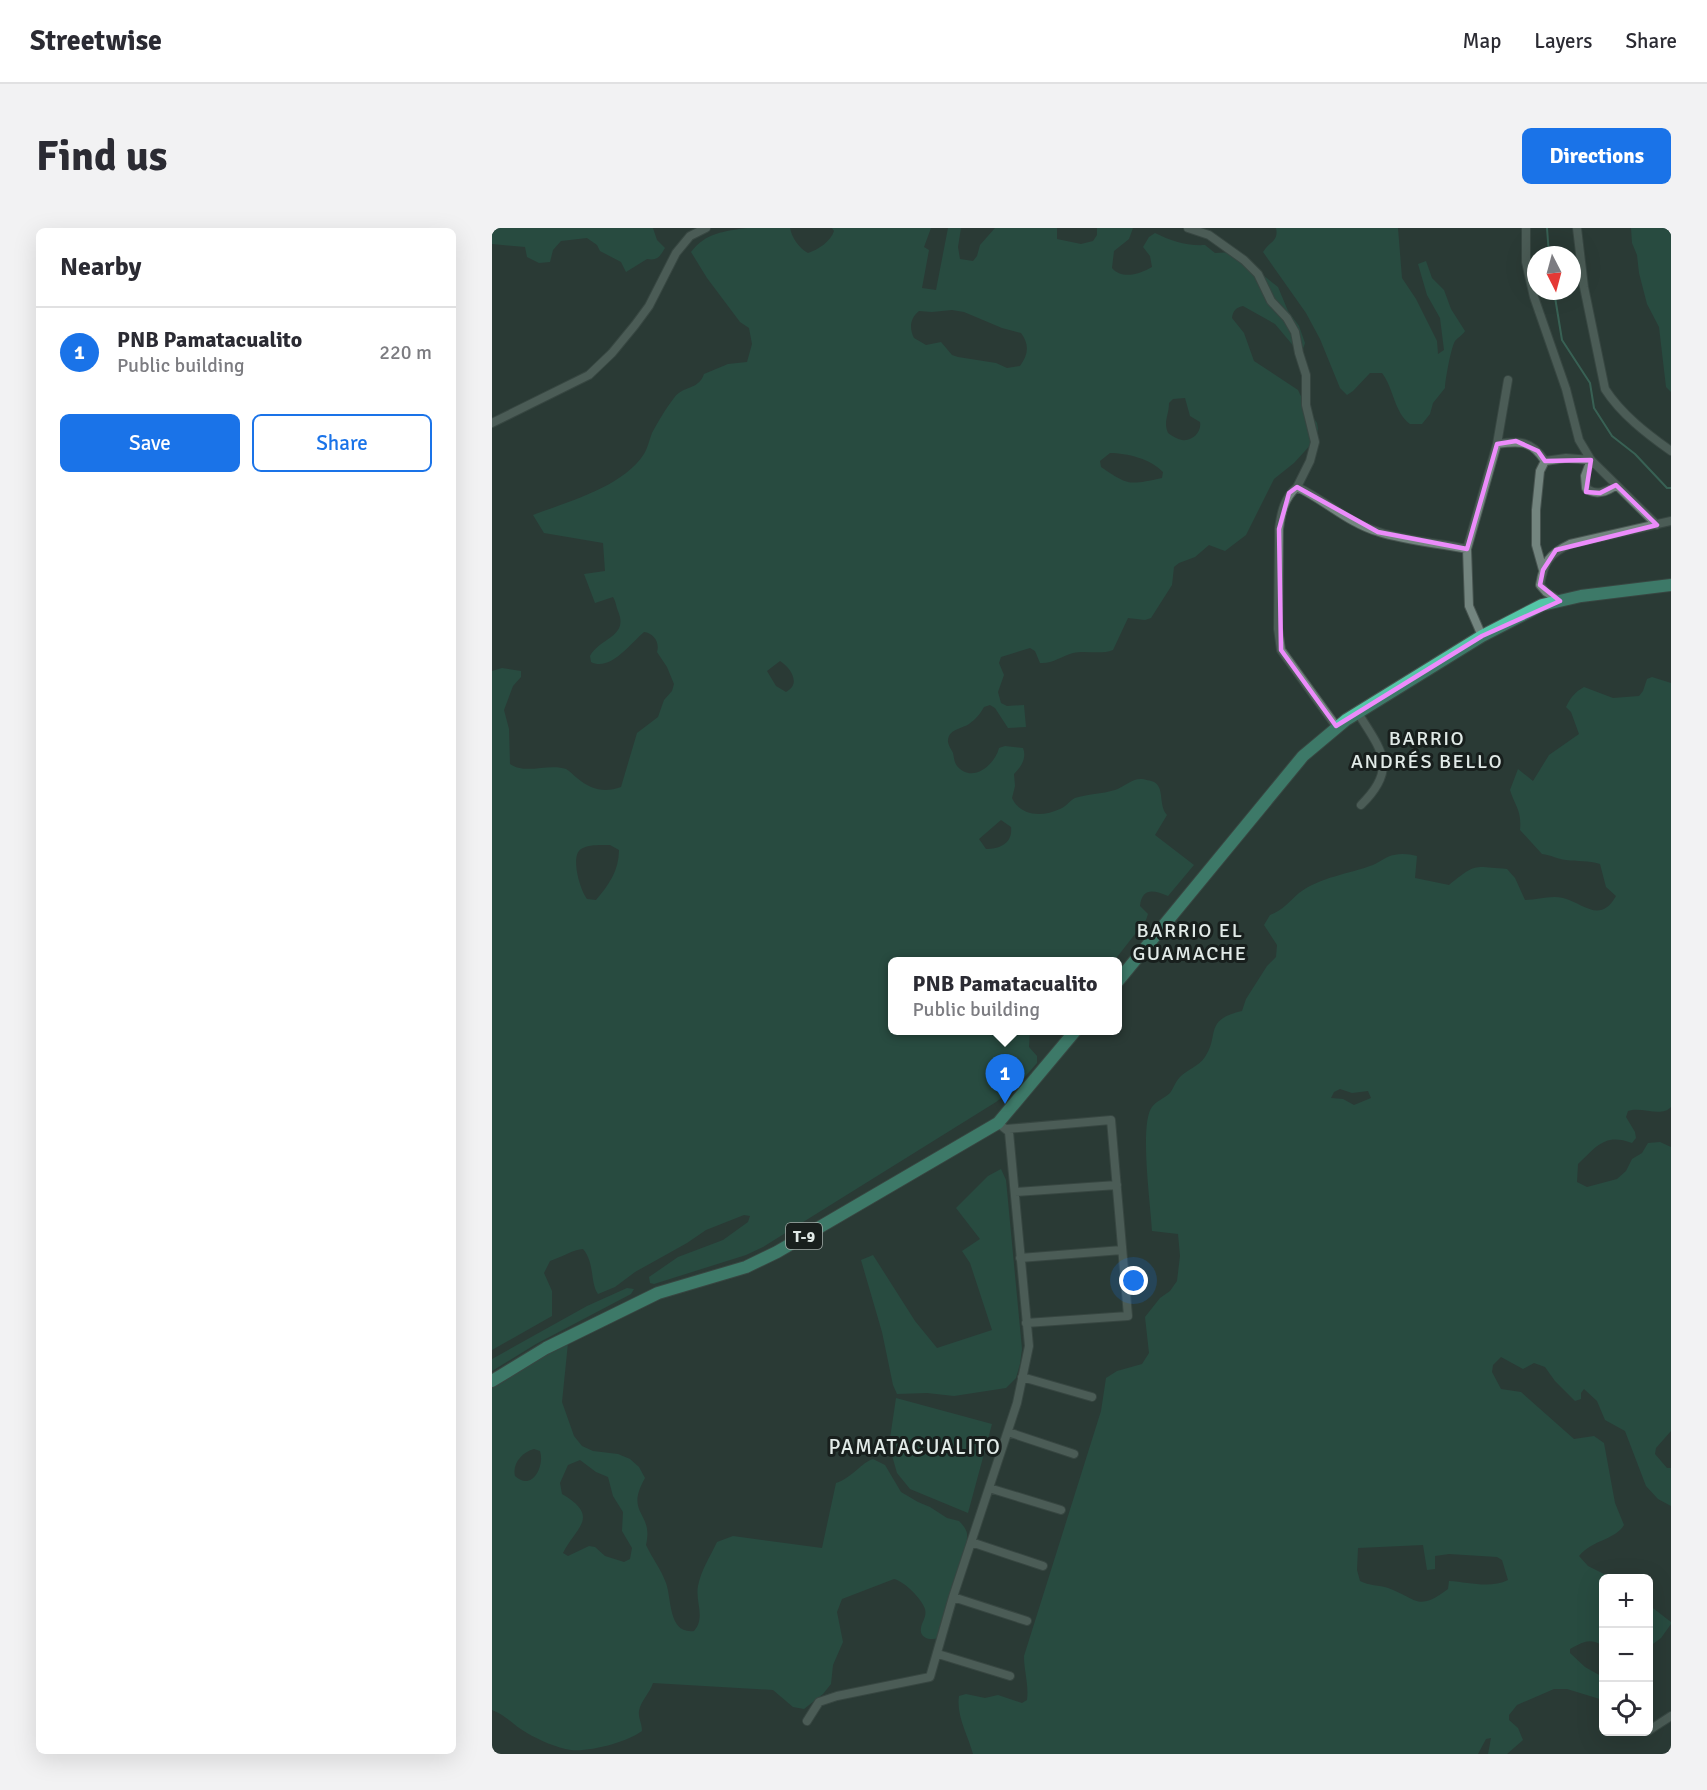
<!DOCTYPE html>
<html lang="en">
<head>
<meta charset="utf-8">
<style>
  body { margin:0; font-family:Signika,sans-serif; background:#f2f2f3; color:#2b2b33 }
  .controls { position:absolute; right:18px; bottom:18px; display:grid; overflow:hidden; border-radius:9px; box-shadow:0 6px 24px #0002 }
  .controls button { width:54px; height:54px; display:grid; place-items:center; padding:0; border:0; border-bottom:2px solid #e1e1e2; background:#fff; color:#2b2b33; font:30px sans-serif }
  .compass { position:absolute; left:1035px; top:18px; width:54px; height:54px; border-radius:50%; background:#fff; box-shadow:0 6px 24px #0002; rotate:174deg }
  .you { position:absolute; left:642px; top:1053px; width:21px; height:21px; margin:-15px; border:4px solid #fff; border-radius:50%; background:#1a73e8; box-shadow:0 0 0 9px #1a73e833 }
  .badge { display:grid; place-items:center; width:39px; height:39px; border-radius:50%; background:#1a73e8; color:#fff; font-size:20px; font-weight:700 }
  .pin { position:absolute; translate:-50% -50px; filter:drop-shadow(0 2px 3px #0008) }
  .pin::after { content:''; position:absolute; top:32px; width:21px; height:18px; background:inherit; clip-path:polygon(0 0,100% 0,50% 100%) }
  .popup { position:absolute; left:396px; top:729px; width:234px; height:78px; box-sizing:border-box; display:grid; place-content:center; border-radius:9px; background:#fff; filter:drop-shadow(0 2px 4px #0005); font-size:20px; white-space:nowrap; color:#7c7c81 }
  .popup b { font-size:22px; color:#2b2b33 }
  .popup::after { content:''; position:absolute; left:50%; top:100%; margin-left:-12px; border:12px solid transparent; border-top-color:#fff }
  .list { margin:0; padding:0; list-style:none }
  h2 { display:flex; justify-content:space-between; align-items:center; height:78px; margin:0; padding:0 24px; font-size:26px }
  h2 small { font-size:20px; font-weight:400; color:#7c7c81 }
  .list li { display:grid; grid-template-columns:39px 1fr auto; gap:18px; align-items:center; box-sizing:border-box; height:90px; padding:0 24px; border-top:2px solid #e1e1e2 }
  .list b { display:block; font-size:22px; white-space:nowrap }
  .list p { margin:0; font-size:20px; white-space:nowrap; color:#7c7c81 }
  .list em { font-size:20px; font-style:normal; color:#7c7c81 }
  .actions { display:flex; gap:12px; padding:18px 24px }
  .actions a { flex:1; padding:14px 0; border:2px solid #1a73e8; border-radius:9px; text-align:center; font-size:21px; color:#1a73e8 }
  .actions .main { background:#1a73e8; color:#fff }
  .icon { flex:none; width:33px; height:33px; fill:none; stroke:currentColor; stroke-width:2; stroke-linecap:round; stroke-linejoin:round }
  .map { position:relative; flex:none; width:1179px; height:1526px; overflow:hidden; border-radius:9px }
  header { display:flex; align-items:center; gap:36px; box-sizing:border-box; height:84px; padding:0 30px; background:#fff; border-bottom:2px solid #e1e1e2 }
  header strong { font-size:28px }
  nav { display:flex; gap:33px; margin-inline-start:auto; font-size:21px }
  .intro { display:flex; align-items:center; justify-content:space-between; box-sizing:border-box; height:144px; padding:0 36px }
  h1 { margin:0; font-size:42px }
  .button { padding:15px 27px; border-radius:9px; background:#1a73e8; color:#fff; font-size:21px; font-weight:700 }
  main { display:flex; gap:36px; padding:0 36px }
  aside { flex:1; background:#fff; border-radius:9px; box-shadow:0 6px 24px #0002 }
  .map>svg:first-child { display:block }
  .green { fill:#265f4f; fill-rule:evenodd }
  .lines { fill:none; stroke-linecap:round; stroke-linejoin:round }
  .stream { stroke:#4a907b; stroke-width:2 }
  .minor-casing { stroke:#485551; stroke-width:10 }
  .trunk-casing { stroke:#485551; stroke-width:14 }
  .minor { stroke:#73857f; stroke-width:8 }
  .trunk { stroke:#54c6a7; stroke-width:12 }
  .marked { fill:none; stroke:#ec8cfb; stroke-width:4.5; stroke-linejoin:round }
  .labels { text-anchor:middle; stroke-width:6; stroke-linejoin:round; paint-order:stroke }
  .shield { fill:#181f1d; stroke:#a5adaa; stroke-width:1.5 }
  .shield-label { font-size:16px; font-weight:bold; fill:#e1eae7 }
  .neighbourhood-label { font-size:20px; letter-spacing:1.5px; fill:#e1eae7; stroke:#181f1d }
  .quarter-label { font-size:21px; letter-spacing:1.5px; fill:#e1eae7; stroke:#181f1d }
</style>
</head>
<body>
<header>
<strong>Streetwise</strong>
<nav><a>Map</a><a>Layers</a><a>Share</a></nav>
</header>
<div class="intro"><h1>Find us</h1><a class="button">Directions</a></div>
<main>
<aside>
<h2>Nearby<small></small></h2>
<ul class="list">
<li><span class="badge">1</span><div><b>PNB Pamatacualito</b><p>Public building</p></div><em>220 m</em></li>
</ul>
<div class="actions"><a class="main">Save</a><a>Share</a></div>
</aside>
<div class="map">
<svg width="1179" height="1526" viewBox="0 0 1179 1526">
  <rect width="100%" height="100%" fill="#2a3a35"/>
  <path class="green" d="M 0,0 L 161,0 L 165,12 L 173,20 C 168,28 166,33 155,31 L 134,44 L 129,34 L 108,23 L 105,17 L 95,10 L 69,13 L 61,22 L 58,34 L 47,35 L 35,29 L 33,19 L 0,16 Z
    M 255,0 L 298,0 C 300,10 307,20 316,25 C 326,22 339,13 342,3 L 340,0 L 439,0 L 432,19 L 437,22 L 430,60 L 444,62 L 456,0 L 469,0 L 466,19 L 468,31 L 481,33 L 485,28 L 488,17 L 503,0 L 565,0 L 565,11 L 589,16 L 601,13 L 605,7 L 605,0 L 641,0 L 637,11 L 622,23 L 620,40 C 630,52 648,46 660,39 L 658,28 L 651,19 L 657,9 L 663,5 C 679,13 694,18 713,17 L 723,25 L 742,24 L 786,59 L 796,83 L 807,98 L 813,115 L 811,121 L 804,121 L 783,96 L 751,78 C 743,80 741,83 740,90 L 752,105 L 762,133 L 806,162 L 814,179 L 825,195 L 826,201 L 823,212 L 802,235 L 782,251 L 754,307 L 733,323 L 717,317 L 703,329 L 687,335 L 682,339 L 680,357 L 659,390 L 653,392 L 636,390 L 621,422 C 608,427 594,422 581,425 C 570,428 560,436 548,435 L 543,423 L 538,420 L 509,429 L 507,435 L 512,447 L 506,464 L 509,475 L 515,478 L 532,477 L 534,499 L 516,500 L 503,480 L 498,477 L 492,479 C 488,486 484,491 477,496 C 471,500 460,501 457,508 C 454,515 458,519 461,525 C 462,529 462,534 465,538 C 480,556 503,537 507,520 L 513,518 L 531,520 C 535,530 529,539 522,546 L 523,558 L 520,570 C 529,589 551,589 568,581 C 574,579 577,573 583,570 C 595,566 610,566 623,562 C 632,559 639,551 649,551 C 652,551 659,553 662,554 C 673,560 666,577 675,587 L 663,607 L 702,637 L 676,668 C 662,662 650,659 648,678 L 656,686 L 654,692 L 622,733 L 400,734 L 400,802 L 538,803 L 537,819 L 545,828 L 545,835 L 524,859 L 504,874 L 271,1019 L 254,1027 L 162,1056 L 158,1055 L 157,1049 L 186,1029 L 231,1012 L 256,994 L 258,988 L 252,987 L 214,1002 L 195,1015 L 143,1044 L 123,1059 L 106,1066 C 98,1055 103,1035 91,1021 C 82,1021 68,1030 58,1033 L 52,1045 L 60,1063 L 60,1088 L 0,1122 L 0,443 L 10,440 L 29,443 L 29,449 L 21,458 L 12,482 L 17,501 L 18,536 C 33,547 57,535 74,541 C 78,543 82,548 85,550 C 99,562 113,565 129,559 L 145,505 L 166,489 L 172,472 L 180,463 L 182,456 L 175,439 L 165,424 C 168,415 162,405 152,404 C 139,415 118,444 99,434 L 98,428 C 109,409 137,409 126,383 C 124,378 124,374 121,369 L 103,375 L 92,346 L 113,343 L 111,315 L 52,305 L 41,287 C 75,274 131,259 152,226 C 156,219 157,213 160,205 C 166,194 174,180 182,170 C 191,157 206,163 212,146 L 236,136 L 255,134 L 260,116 L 257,100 L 248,94 L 215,50 L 199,24 C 213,5 233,3 255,0 ZM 460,82 L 472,84 L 510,100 L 529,105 C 538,117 536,127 528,138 L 515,140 L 504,135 L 466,129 L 460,127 L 449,114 L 434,117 L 422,110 C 417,100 418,90 427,83 L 440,84 ZM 693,170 L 698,188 L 708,194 C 710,204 700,214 690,212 C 685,211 680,208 676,205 C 671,194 677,187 677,175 L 681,171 ZM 618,225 C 635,225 659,231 671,244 L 670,250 C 637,257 637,258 609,239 L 608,233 ZM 288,433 C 298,439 310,456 294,464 L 284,458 L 275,443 ZM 509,592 L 519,599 C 521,615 508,621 494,621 L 487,611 ZM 118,617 L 127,622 C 127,642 117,657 104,672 L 95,671 C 88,662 78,628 89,621 C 96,616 110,617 118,617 Z
    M 784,0 L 906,0 L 910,50 L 924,71 L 945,113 L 946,126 L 952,122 L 948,90 L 935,67 L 926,36 L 934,33 L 940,50 L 952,62 L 959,81 L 973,103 C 970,108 966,109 963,113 C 959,119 953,153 953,160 L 941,175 L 938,186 L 930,196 L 918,196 C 902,184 902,161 890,145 L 878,145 L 861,163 L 855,167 L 848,160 L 828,111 L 814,85 L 771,24 C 777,14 787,13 784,0 Z
    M 1139,0 L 1179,0 L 1179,164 L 1174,159 L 1167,99 L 1155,76 L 1147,45 L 1145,27 L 1140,15 Z
    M 1160,449 L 1179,455 L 1179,879 C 1169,890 1150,878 1136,883 L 1134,889 L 1143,904 L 1144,910 L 1140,915 C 1113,905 1105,918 1086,936 L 1085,954 L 1095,959 L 1125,951 L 1134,943 L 1140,931 L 1150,925 L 1156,915 L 1168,914 L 1179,919 L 1179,1203 L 1164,1220 L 1163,1226 L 1175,1240 L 1179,1240 L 1179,1278 L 1166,1271 L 1154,1258 L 1133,1203 L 1113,1192 L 1105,1173 L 1092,1161 L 1089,1165 L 1089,1171 L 1083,1173 L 1063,1153 L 1053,1139 L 1042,1135 L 1031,1141 L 1009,1129 L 1001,1137 L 1000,1144 L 1009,1161 L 1029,1164 L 1082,1211 L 1102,1208 L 1112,1215 L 1123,1275 L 1132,1297 C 1123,1312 1100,1312 1087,1328 L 1096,1338 L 1120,1350 L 1112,1350 L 1111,1418 C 1098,1410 1093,1413 1078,1421 L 1078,1425 L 1093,1439 L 1109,1448 L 1111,1446 L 1111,1472 L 1075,1461 L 1062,1461 L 1025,1477 L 1017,1487 L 1017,1492 L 1026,1500 L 1031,1512 L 1015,1526 L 996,1526 L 999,1510 L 994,1511 L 986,1526 L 481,1526 C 476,1507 464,1488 467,1468 L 474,1466 L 493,1470 L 506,1467 L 530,1475 L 535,1472 C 537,1457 532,1443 532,1428 L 609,1183 L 614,1150 L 625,1143 L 650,1136 L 657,1125 L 653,1089 L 668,1070 L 678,1063 L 685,1053 L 688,1028 L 686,1006 L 660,1003 C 659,979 647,896 660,879 C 664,873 673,870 678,865 C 682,860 683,854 688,849 C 696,841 706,839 713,829 C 728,807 711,792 750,783 L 754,771 L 775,738 L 784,729 L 785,717 L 772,697 L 778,687 C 791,682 797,674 807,665 C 828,649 857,646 881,637 C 888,634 895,628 902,627 C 910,625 917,626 925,628 L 923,650 L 957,657 C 986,634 981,639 1015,641 L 1023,650 L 1033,672 C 1046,672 1058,667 1071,670 C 1093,676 1108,696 1124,668 L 1114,659 L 1108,636 C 1096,632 1086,634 1074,632 C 1065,631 1059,627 1050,626 L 1028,602 C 1030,583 1023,578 1018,562 L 1026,541 L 1041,553 L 1057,527 L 1087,506 L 1079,484 L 1074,479 C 1079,469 1083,464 1092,459 L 1121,470 L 1147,468 L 1151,463 L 1155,451 ZM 848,861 L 860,865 L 876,863 L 879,870 L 862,877 L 851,871 L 839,870 L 842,864 ZM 931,1317 L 935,1342 L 943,1341 L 943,1328 L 957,1326 L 1005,1329 L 1010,1332 L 1016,1352 C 998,1361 976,1354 957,1353 L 956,1361 C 925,1384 926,1371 896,1360 C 887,1357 877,1358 868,1353 L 865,1342 L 866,1320 Z
    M 509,941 L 514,952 L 530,1121 L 528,1136 L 524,1150 L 514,1160 L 462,1168 L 435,1165 L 405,1166 L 401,1157 L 390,1104 L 369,1032 L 381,1027 L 423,1093 L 445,1120 L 500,1102 L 478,1035 L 470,1023 L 488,1011 L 464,980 L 496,948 Z
    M 135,1060 L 142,1061 L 139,1066 L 44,1116 L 0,1143 L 0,1131 L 95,1078 Z
    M 76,1115 L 70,1174 L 82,1208 L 90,1218 L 101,1223 L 126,1226 L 138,1231 L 147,1239 L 153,1250 C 132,1287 162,1283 154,1317 C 160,1330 169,1341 174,1355 C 180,1372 176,1406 202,1403 C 214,1389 203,1374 206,1358 C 209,1342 218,1329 225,1314 L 241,1308 L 330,1320 L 344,1255 C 360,1250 370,1234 381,1231 L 393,1237 L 409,1264 L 426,1274 L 438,1279 L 455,1290 L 467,1293 C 472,1298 476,1303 475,1309 C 474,1334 458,1359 453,1383 C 450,1392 450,1401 446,1410 C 439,1413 427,1410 429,1400 C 430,1393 435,1389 433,1381 C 430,1371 412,1353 402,1351 L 350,1371 L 345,1384 L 351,1414 L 341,1437 L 339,1456 L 331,1466 L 312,1481 L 301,1479 L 281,1462 L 161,1455 C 158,1465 149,1472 147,1483 C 146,1490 150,1495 150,1503 C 135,1514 98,1524 79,1522 C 65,1520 47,1512 35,1505 C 22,1498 14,1487 0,1482 L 0,1159 L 36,1137 ZM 42,1221 L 48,1223 C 53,1238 40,1264 23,1248 C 20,1236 30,1224 42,1221 ZM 88,1232 L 104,1244 L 116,1249 L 121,1268 L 131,1284 L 130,1303 L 140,1320 L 138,1331 L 132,1334 L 113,1328 L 103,1319 L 97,1318 L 76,1328 L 71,1325 C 84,1299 109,1289 70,1266 L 68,1255 L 76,1237 Z
    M 404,1170 L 500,1196 L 476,1285 L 418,1261 L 405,1245 L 397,1217 Z
    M 1157,1377 L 1179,1394 L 1179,1396 L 1169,1410 L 1157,1419 Z"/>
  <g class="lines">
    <path class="stream" d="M 1055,0 L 1057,27
      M 1062,63 L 1070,112 L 1098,155 L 1102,180 L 1120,208 L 1143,226 L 1175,260 L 1179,260"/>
    <g class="minor-casing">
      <path id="minor" d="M 696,0 L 717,7 L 752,32 L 766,46 L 779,73 L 795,90 L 803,104 L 807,125 L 814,147 L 814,177 L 823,214 L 818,233 L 805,259
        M 1034,0 L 1034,34 L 1042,69 L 1074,161 L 1087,212 L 1099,232 L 1165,297
        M 1085,0 L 1092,59 L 1113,161 C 1129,186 1155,206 1179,223
        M 0,195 L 97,147 L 120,125 L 143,97 L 157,78 L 184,25 L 198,8 L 214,0
        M 1005,216 L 1016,152
        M 1051,342 L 1044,317 L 1044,282 L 1048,243 L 1053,233 L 1074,230 L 1099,232 L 1093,248 L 1094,260 C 1103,268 1115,264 1124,257
        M 1068,373 L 1054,364 L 1048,357 C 1052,334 1057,326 1078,316 L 1179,293
        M 990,408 L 977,378 L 975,321 L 1005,216 C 1028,213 1039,212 1053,233
        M 866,485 C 889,522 907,540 869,577
        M 844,498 L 789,422 L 786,401 L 787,301 C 789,285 792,270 805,259 C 833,272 856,295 887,304 C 915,313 946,315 975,321
        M 514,901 L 619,892 L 636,1088 L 534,1095
        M 523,964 L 625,957
        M 528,1030 L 630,1022
        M 530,1149 L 600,1169
        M 516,1204 L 582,1226
        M 497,1260 L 569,1282
        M 479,1314 L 551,1338
        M 461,1369 L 535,1393
        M 446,1426 L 518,1448
        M 315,1493 L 327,1474 L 345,1468 L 438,1449 L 461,1369 L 525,1175 L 537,1118 L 517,904 L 506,895
        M 1156,1503 L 1179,1488"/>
    </g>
    <g class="trunk-casing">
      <path id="trunk" d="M 626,753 L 811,528 L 854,492 L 990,408 L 1050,377 L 1089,368 L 1179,357
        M 0,1153 L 54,1120 L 166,1065 L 254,1039 L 285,1024 L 506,895 L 584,802"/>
    </g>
    <use href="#minor" class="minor"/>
    <use href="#trunk" class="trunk"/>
  </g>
  <path d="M0 0H1179V1526H0ZM 1024,213 L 1046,223 L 1053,233 L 1099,232 L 1094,264 L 1108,265 L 1124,257 L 1165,297 L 1064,322 L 1051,342 L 1048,357 L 1068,373 L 990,408 L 844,498 L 789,422 L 787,301 L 797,265 L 805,259 L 886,304 L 975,321 L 1005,216 Z" fill="#2a3a35" fill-opacity=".55" fill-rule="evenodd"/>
  <path class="marked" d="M 1024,213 L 1046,223 L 1053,233 L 1099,232 L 1094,264 L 1108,265 L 1124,257 L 1165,297 L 1064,322 L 1051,342 L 1048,357 L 1068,373 L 990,408 L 844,498 L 789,422 L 787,301 L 797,265 L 805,259 L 886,304 L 975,321 L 1005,216 Z"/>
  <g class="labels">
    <rect class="shield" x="294" y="995" width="36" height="26" rx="4.5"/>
    <g class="shield-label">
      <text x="312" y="1014">T-9</text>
    </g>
    <g class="neighbourhood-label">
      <text x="935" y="517">BARRIO<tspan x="935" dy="23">ANDRÉS BELLO</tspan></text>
      <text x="698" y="709">BARRIO EL<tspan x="698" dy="23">GUAMACHE</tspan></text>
    </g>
    <g class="quarter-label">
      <text x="423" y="1226">PAMATACUALITO</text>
    </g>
  </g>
</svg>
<div class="controls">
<button>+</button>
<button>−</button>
<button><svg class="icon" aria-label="locate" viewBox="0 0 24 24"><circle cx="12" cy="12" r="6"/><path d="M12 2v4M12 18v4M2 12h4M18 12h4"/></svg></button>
</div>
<svg class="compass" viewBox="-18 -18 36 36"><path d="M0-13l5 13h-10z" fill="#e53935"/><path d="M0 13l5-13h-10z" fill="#7c7c81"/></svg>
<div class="you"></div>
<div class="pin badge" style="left:513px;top:876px">1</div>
<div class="popup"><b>PNB Pamatacualito</b>Public building</div>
</div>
</main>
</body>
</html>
